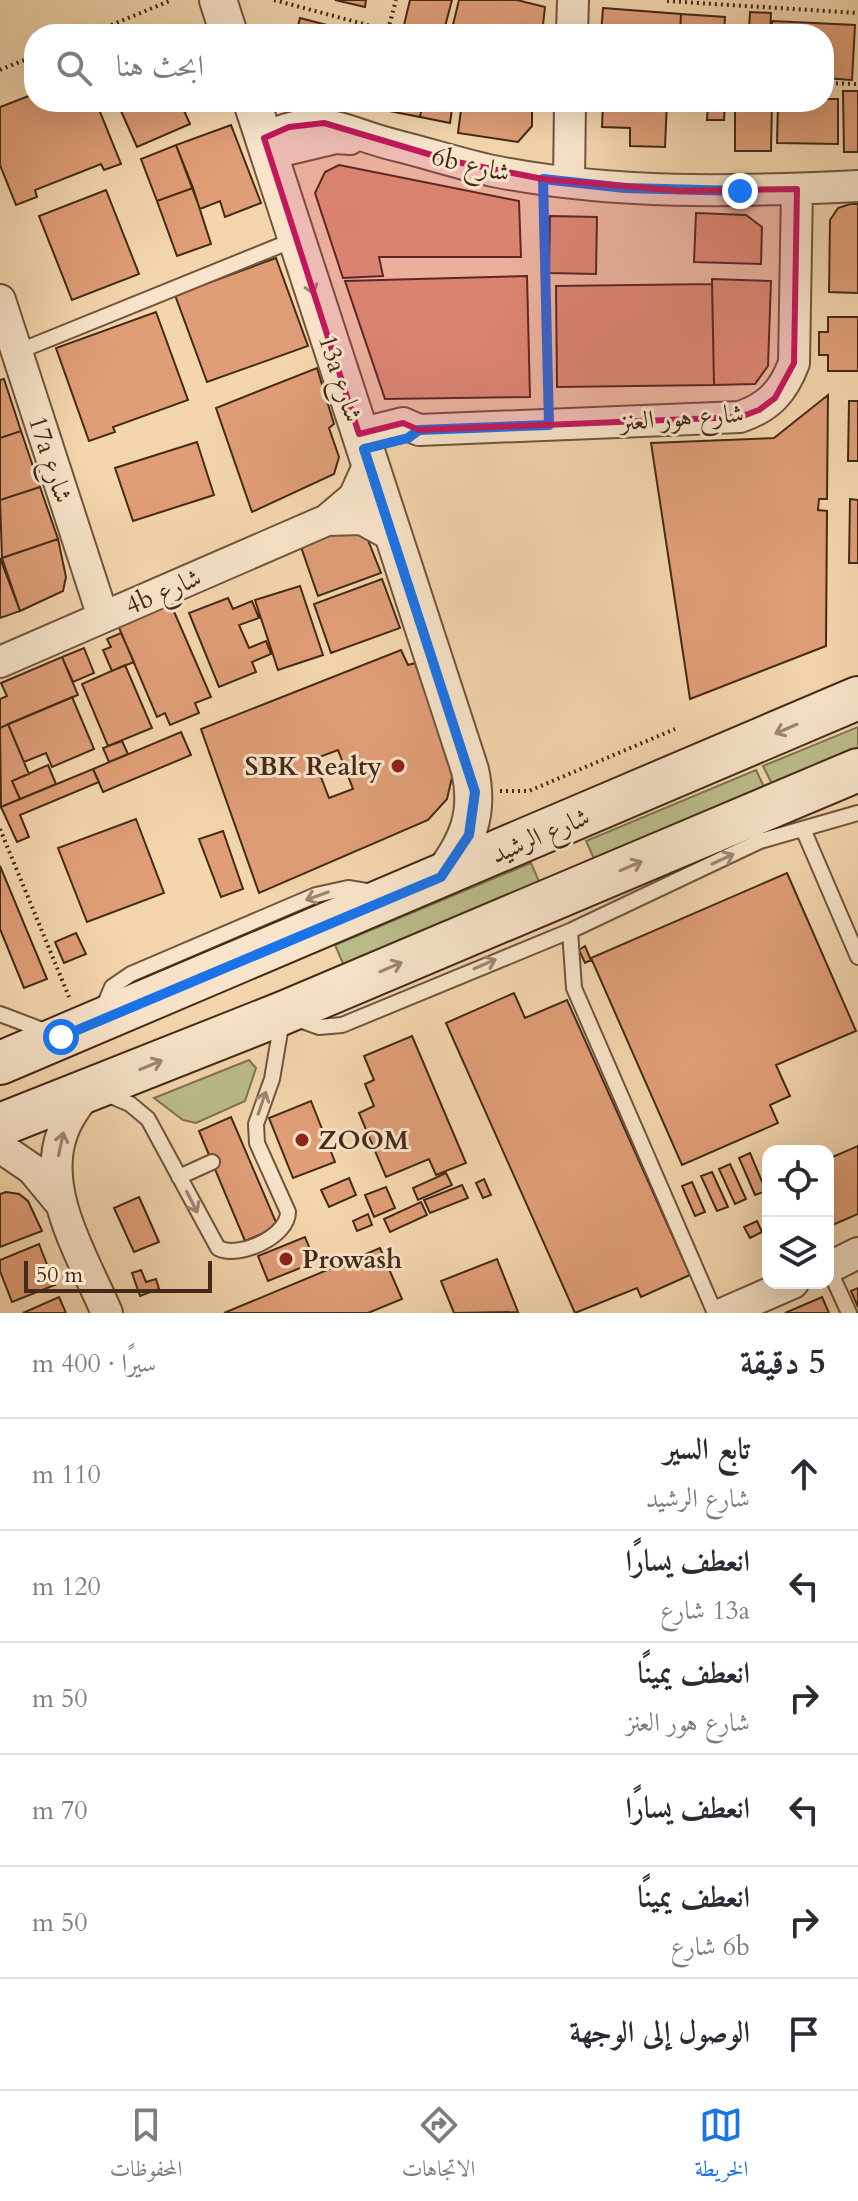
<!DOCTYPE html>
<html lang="ar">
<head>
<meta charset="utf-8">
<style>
  body { margin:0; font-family:Cardo,Amiri,serif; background:#f2f2f3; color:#2b2b33; direction:rtl }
  .controls { position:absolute; right:24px; bottom:24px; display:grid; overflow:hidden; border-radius:16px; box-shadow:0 8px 32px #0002 }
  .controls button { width:72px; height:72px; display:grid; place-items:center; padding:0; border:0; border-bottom:2px solid #e1e1e2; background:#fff; color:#2b2b33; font:40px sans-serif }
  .scale { position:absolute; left:24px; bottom:20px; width:188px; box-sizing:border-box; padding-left:8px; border:4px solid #442a18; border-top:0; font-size:22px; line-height:28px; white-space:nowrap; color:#442a18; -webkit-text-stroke:6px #f8e4ca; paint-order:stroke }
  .stop { position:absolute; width:24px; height:24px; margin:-18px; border:6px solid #1a73e8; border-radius:50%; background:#fff }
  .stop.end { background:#1a73e8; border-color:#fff; box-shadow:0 2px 8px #0008 }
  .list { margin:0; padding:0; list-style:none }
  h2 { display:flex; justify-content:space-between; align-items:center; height:104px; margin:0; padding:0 32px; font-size:34px }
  h2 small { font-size:26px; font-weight:400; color:#7c7c81 }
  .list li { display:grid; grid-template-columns:52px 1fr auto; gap:24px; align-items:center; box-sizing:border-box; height:112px; padding:0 32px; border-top:2px solid #e1e1e2 }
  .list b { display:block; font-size:30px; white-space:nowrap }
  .list p { margin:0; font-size:26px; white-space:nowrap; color:#7c7c81 }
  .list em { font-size:26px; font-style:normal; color:#7c7c81 }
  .icon { flex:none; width:44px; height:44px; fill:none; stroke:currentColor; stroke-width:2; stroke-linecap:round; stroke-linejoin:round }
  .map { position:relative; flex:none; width:858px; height:1313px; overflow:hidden; direction:ltr }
  .search { position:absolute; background:#fff; box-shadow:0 8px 32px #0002; left:24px; right:24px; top:24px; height:88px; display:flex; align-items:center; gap:20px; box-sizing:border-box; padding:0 28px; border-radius:32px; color:#7c7c81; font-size:30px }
  .sheet { height:776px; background:#fff }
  nav { display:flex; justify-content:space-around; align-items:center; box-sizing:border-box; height:112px; border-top:2px solid #e1e1e2; background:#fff; font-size:22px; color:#7c7c81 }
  nav a { display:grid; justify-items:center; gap:4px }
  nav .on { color:#1a73e8 }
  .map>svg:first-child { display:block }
  .green { fill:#bbbe8a; stroke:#807451; stroke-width:2 }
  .building { fill:#e09e77; stroke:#442a18; stroke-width:2; fill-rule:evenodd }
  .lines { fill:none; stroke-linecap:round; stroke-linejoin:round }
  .service-casing { stroke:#70553d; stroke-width:18 }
  .minor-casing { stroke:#70553d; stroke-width:34 }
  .tertiary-casing { stroke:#70553d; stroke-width:40 }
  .secondary-casing { stroke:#442a18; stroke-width:46 }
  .path { stroke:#442a18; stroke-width:4; stroke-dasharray:2 4; stroke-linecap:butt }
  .service { stroke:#f8e4ca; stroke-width:14 }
  .minor { stroke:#f8e4ca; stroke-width:30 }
  .tertiary { stroke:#f8e4ca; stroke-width:36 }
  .secondary { stroke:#f8e4ca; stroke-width:42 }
  .oneway { stroke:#9e8771 }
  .route { stroke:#1a73e8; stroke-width:10 }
  .marked { fill:#c2185b; fill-opacity:0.2; stroke:#c2185b; stroke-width:6; stroke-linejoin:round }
  .poi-dot { fill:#8f2418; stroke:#f8e4ca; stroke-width:3 }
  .labels { text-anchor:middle; stroke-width:6; stroke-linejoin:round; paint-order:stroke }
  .street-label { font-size:26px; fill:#442a18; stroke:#f8e4ca }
  .poi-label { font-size:26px; font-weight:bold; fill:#442a18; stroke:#f8e4ca; text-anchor:start }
</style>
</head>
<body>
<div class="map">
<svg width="858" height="1313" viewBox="0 0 858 1313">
  <rect width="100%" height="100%" fill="#f4d6ad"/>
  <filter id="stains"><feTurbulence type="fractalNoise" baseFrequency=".0025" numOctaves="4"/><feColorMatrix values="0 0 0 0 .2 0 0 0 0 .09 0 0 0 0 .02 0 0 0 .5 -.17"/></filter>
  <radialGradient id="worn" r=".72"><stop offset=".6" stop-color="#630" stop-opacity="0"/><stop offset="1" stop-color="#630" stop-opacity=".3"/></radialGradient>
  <path class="green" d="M 858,727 L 858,752 L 774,788 L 763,766 Z
    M 756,770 L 766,791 L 596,863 L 586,841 Z
    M 531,863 L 541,886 L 345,968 L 335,945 Z
    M 249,1060 L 256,1068 L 245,1101 L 196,1123 L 183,1120 L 154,1098 Z"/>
  <path class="building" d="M 335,0 L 366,0 L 365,7 Z
    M 410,0 L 452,0 L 443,34 L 404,25 Z
    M 459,0 L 517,0 L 545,7 L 542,34 L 451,33 Z
    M 603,8 L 681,14 L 680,34 L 601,34 Z
    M 750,12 L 771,13 L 770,34 L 733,34 L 733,29 L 749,30 Z
    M 681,14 L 725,17 L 724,34 L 680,34 Z
    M 300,18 L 350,31 L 349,34 L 296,34 Z
    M 772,21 L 855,25 L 852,80 L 824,78 L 824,34 L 772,34 Z
    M 843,91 L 858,91 L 858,152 L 844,152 Z
    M 34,94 L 34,102 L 96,102 L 121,164 L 104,170 L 101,164 L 35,190 L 37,197 L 16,205 L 0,165 L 0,107 Z
    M 824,99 L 838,99 L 838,144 L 777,143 L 778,102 L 824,102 Z
    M 117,102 L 184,102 L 181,104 L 190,124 L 137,147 Z
    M 391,102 L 423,102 L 420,117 L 389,111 Z
    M 423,102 L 453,102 L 450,123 L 420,117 Z
    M 462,102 L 532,102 L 532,126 L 518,142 L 458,133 Z
    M 603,102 L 667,102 L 665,147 L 630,146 L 630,128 L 602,127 Z
    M 708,102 L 725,102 L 724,120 L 707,120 Z
    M 735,102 L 772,102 L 771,151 L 735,151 Z
    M 231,125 L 261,203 L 225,217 L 220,201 L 200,209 L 176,145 Z
    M 176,145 L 193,188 L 157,201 L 141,159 Z
    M 339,165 L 519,201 L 521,257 L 379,257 L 383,276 L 343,278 L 315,193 L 325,172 Z
    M 193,188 L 211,244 L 177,256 L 157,201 Z
    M 106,190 L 139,274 L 72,300 L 39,216 Z
    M 850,204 L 858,204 L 858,293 L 829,292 L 830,220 L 838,208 Z
    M 696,213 L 746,215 L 762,227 L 761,264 L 694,262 Z
    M 550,216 L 597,217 L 596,274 L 549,273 Z
    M 276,258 L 308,346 L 207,382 L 175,295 Z
    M 527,276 L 530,397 L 385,399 L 345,281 Z
    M 712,279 L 771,281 L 768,366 L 755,384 L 714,385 Z
    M 712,284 L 714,385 L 557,387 L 556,286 Z
    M 156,312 L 188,400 L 113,427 L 115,432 L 89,441 L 56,348 Z
    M 828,317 L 858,317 L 858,371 L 828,371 L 828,355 L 819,355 L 819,332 L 828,332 Z
    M 317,368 L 334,424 L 329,428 L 339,457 L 334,474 L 252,512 L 216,408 Z
    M 4,379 L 21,431 L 0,438 L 0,380 Z
    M 828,395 L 827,499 L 819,499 L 818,510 L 827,511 L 826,646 L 690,699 L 651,443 L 774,438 Z
    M 849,401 L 858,401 L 858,461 L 848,461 Z
    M 21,431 L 40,487 L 0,500 L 0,438 Z
    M 197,442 L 214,495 L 133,521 L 115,468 Z
    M 40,487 L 58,539 L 2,558 L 0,500 Z
    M 850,499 L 858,500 L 858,563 L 849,563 Z
    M 349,527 L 364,530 L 381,573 L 318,596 L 300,544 Z
    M 58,539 L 66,577 L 63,591 L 20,611 L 2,558 Z
    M 0,558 L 20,611 L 0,618 Z
    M 382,579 L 400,628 L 331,653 L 314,604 Z
    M 300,586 L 323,655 L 278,670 L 255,600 Z
    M 228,598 L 233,609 L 252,601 L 259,618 L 239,625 L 249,648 L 266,641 L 271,654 L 252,662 L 256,672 L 219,687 L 189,613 Z
    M 169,600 L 211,697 L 195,703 L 199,713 L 170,725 L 165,713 L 157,717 L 117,623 Z
    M 121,633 L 134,662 L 112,671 L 103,650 L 111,647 L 107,639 Z
    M 84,648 L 94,673 L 73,682 L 62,657 Z
    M 401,650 L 408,665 L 415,663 L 453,773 L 447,799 L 428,820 L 259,893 L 201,729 ZM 338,750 L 353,789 L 329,798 L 314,759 Z
    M 62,657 L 78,695 L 0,728 L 0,699 L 7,696 L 1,683 Z
    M 125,665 L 152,728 L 108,746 L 82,684 Z
    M 72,697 L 94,749 L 52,767 L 46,753 L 24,762 L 8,724 Z
    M 8,724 L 29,774 L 12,781 L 20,799 L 1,807 L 0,728 Z
    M 181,732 L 191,755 L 103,792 L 93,769 Z
    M 122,741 L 128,754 L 109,762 L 103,748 Z
    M 48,765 L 56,784 L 20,799 L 12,781 Z
    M 93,769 L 99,782 L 20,815 L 29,837 L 17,842 L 1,807 Z
    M 136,819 L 164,893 L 87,922 L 58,848 Z
    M 223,831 L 243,889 L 221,897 L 199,839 Z
    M 0,866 L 47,979 L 24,988 L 0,929 Z
    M 787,873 L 856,1031 L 776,1065 L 790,1096 L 770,1105 L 778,1123 L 682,1165 L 591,958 Z
    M 76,933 L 86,954 L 64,963 L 55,942 Z
    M 585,946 L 591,960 L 585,963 L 579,950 Z
    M 514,993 L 525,1018 L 567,1000 L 690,1275 L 641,1297 L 637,1288 L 575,1313 L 446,1023 Z
    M 412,1036 L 466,1163 L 436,1175 L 429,1159 L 386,1177 L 359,1113 L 374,1106 L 365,1084 L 374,1080 L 364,1056 Z
    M 311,1101 L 335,1162 L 293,1178 L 269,1118 Z
    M 231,1117 L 278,1227 L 245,1241 L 199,1131 Z
    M 858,1146 L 858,1214 L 828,1227 L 828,1159 Z
    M 750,1153 L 766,1191 L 755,1195 L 739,1158 Z
    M 730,1164 L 746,1199 L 735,1204 L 719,1169 Z
    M 712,1172 L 728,1207 L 717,1211 L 701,1176 Z
    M 446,1173 L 452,1185 L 418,1200 L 413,1188 Z
    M 349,1178 L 356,1195 L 329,1207 L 321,1190 Z
    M 484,1179 L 491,1195 L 483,1198 L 476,1183 Z
    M 692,1182 L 705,1212 L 695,1216 L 682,1186 Z
    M 462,1185 L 468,1198 L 430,1213 L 424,1200 Z
    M 386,1187 L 395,1208 L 374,1217 L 365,1195 Z
    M 6,1192 L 19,1194 L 28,1201 L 42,1231 L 0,1247 L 0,1194 Z
    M 139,1197 L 159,1242 L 134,1252 L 114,1208 Z
    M 421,1202 L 427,1215 L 390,1232 L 384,1219 Z
    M 368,1214 L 372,1225 L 357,1231 L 353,1221 Z
    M 757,1221 L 762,1232 L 750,1238 L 744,1227 Z
    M 305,1237 L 315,1262 L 268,1281 L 258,1256 Z
    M 39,1244 L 55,1285 L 12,1302 L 0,1271 L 0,1260 Z
    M 380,1248 L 402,1299 L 368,1313 L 224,1313 Z
    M 497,1259 L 518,1312 L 454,1313 L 441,1281 Z
    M 141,1270 L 146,1282 L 156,1279 L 159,1289 L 140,1296 L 132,1273 Z
    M 858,1288 L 858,1307 L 851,1291 Z
    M 59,1297 L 66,1313 L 23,1313 Z
    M 822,1297 L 829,1313 L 785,1313 Z"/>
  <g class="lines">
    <g class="service-casing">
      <path id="service" d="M 17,352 L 296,239
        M 803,829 L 858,957
        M 570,931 L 574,988 L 715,1313
        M 101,1013 L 112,987 L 131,974 L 316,895 L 348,888 L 373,892
        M 0,1014 L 50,1033
        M 294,1018 L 319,1027 L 342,1025 L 570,931 L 760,841 L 858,813
        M 104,1093 L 130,1104 L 148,1119 L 218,1248 C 238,1259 288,1237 288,1212 L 257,1143 L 256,1124 L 272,1079 L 282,1020
        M 179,1177 L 212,1162
        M 828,1267 L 849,1313"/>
    </g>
    <g class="minor-casing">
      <path id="minor" d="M 572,34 L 573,0
        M 264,138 C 324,110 340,132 398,146 C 430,154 461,164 493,171 C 613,195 736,192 858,186
        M 269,154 L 336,138 L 350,139
        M 569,182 L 570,102
        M 0,300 L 103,617
        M 359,434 L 403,423 L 419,430 L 740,417 C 769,407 783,392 794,363 L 797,189
        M 327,520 L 362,519 L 393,536
        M 0,662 L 327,520 L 354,497 L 369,464
        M 88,1091 C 78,1104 67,1118 62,1134 C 41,1192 85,1261 107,1313
        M 0,1147 L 32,1169 L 61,1204
        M 828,1268 L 858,1253
        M 724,1313 L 793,1283"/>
    </g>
    <g class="tertiary-casing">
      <path id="tertiary" d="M 218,0 L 229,34
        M 252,102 L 470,770 C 480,814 467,843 441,877"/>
    </g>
    <g class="secondary-casing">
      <path id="secondary" d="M 0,1063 L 858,698
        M 0,1125 L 283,1013 L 858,770"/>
    </g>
    <path class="path" d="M 274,0 L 401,34
      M 667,1 L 858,13
      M 388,30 L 396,0
      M 89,34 L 172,0
      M 0,70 L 34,56
      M 824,83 L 858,84
      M 544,208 L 548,399
      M 500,791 L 529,791 L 675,729
      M 0,829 L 69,997"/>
    <use href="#service" class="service"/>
    <use href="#minor" class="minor"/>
    <use href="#tertiary" class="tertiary"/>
    <use href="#secondary" class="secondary"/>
  </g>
  <defs><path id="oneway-shaft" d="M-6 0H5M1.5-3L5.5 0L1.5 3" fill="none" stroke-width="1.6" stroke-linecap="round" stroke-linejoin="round" transform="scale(2)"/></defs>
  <g class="oneway">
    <use href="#oneway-shaft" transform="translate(310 283) rotate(72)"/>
    <use href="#oneway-shaft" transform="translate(786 729) rotate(157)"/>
    <use href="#oneway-shaft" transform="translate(723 859) rotate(-25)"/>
    <use href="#oneway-shaft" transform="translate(631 866) rotate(-23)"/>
    <use href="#oneway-shaft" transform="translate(317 896) rotate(160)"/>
    <use href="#oneway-shaft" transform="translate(485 964) rotate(-23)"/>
    <use href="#oneway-shaft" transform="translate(391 967) rotate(-23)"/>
    <use href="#oneway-shaft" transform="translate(151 1065) rotate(-22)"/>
    <use href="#oneway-shaft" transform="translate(262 1103) rotate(-71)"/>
    <use href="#oneway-shaft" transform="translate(61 1144) rotate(-78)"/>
    <use href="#oneway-shaft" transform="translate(192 1202) rotate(63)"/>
  </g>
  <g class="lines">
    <path class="route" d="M 61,1037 L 441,877 L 469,835 L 475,792 L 364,449 L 408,438 L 419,430 L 549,425 L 543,179 L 625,188 L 740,191"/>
  </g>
  <path class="marked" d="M 324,123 L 452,161 L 543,179 L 683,191 L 797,189 L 794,363 L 775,398 L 759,410 L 740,417 L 419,430 L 403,423 L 359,434 L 264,138 L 289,127 Z"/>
  <g class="poi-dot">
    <circle cx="398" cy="766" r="8"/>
    <circle cx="302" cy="1140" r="8"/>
    <circle cx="286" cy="1259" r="8"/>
  </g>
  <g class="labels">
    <g class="street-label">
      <text transform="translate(471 164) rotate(13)" y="9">6b شارع</text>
      <text transform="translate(341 378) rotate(72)" y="9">13a شارع</text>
      <text transform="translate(682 417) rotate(-4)" y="9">شارع هور العنز</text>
      <text transform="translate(51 459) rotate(72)" y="9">17a شارع</text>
      <text transform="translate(163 591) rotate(-23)" y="9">4b شارع</text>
      <text transform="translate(540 835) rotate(-23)" y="9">شارع الرشيد</text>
    </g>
    <g class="poi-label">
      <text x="382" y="775" text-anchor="end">SBK Realty</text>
      <text x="318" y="1149">ZOOM</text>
      <text x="302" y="1268">Prowash</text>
    </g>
  </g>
  <rect width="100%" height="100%" filter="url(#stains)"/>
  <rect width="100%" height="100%" fill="url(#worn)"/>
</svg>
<div class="controls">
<button><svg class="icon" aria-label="locate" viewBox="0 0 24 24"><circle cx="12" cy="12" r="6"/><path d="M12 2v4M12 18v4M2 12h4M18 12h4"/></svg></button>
<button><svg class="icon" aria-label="layers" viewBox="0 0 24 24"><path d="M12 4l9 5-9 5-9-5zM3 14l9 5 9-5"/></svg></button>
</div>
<div class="scale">50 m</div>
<div class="stop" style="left:61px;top:1037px"></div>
<div class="stop end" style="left:740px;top:191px"></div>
<div class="search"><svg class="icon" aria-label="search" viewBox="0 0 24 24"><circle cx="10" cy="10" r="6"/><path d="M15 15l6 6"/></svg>ابحث هنا</div>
</div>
<section class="sheet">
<h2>5 دقيقة<small>سيرًا · 400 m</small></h2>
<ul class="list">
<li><svg class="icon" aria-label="ahead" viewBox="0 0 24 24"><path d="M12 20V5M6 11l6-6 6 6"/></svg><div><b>تابع السير</b><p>شارع الرشيد</p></div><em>110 m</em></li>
<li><svg class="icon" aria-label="left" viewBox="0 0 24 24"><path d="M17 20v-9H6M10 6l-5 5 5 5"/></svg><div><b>انعطف يسارًا</b><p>13a شارع</p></div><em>120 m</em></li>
<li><svg class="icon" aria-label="right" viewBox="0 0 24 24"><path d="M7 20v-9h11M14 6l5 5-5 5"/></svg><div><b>انعطف يمينًا</b><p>شارع هور العنز</p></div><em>50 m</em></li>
<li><svg class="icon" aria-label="left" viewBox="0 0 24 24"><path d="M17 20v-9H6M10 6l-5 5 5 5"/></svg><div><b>انعطف يسارًا</b></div><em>70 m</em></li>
<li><svg class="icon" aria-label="right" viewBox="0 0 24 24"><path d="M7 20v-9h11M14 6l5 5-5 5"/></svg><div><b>انعطف يمينًا</b><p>6b شارع</p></div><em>50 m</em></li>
<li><svg class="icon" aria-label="arrive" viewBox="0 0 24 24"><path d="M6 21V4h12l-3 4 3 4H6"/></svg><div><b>الوصول إلى الوجهة</b></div></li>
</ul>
</section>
<nav>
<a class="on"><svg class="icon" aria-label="map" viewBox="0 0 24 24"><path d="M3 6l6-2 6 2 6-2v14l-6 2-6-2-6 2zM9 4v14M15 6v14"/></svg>الخريطة</a>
<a><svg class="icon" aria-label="directions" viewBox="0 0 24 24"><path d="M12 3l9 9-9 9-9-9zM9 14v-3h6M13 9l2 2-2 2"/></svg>الاتجاهات</a>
<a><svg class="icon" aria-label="saved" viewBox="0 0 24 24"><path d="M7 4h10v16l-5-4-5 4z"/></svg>المحفوظات</a>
</nav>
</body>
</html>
